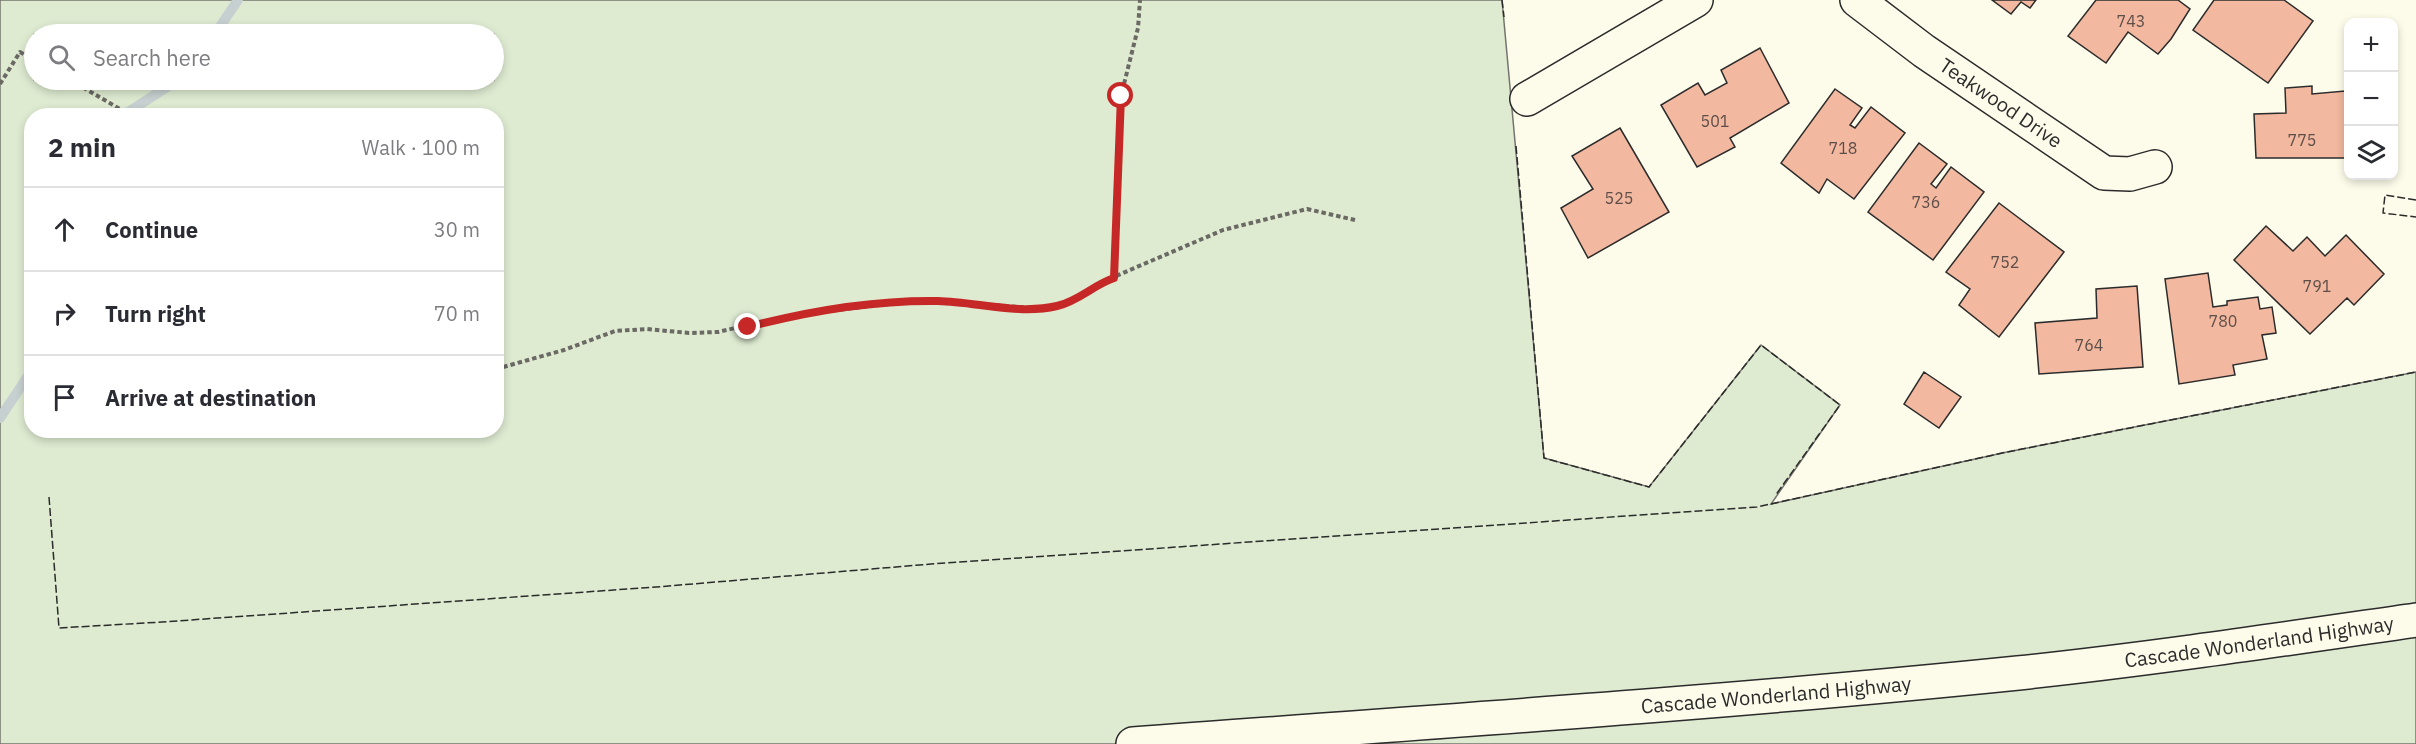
<!DOCTYPE html>
<html lang="en">
<head>
<meta charset="utf-8">
<style>
  body { margin:0; font-family:"IBM Plex Sans",sans-serif; background:#f2f2f3; color:#2b2b33 }
  .controls { position:absolute; right:18px; top:18px; display:grid; overflow:hidden; border-radius:12px; box-shadow:0 3px 9px #0003 }
  .controls button { width:54px; height:54px; display:grid; place-items:center; padding:0; border:0; border-bottom:2px solid #e1e1e2; background:#fff; color:#2b2b33; font:30px sans-serif }
  .stop { position:absolute; width:18px; height:18px; margin:-14px; border:4px solid #c62828; border-radius:50%; background:#fff }
  .stop.end { background:#c62828; border-color:#fff; box-shadow:0 2px 6px #0008 }
  .list { margin:0; padding:0; list-style:none }
  h2 { display:flex; justify-content:space-between; align-items:center; height:78px; margin:0; padding:0 24px; font-size:26px }
  h2 small { font-size:20px; font-weight:400; color:#7c7c81 }
  .list li { display:grid; grid-template-columns:39px 1fr auto; gap:18px; align-items:center; box-sizing:border-box; height:84px; padding:0 24px; border-top:2px solid #e1e1e2 }
  .list b { display:block; font-size:22px; white-space:nowrap }
  .list em { font-size:20px; font-style:normal; color:#7c7c81 }
  .icon { flex:none; width:33px; height:33px; fill:none; stroke:currentColor; stroke-width:2; stroke-linecap:round; stroke-linejoin:round }
  .map { position:relative; flex:none; width:2416px; height:744px; overflow:hidden }
  .search { position:absolute; background:#fff; box-shadow:0 3px 9px #0003; left:24px; top:24px; width:480px; height:66px; display:flex; align-items:center; gap:15px; box-sizing:border-box; padding:0 21px; border-radius:33px; color:#7c7c81; font-size:22px }
  .panel { position:absolute; background:#fff; box-shadow:0 3px 9px #0003; left:24px; top:108px; width:480px; height:330px; border-radius:24px }
  .map>svg:first-child { display:block }
  .green { fill:#deebd1; stroke:#74746e; stroke-width:1.5; fill-rule:evenodd }
  .lines { fill:none; stroke-linecap:round; stroke-linejoin:round }
  .stream { stroke:#c7d0d0; stroke-width:10 }
  .building { fill:#f2b8a0; stroke:#2b2b2b; stroke-width:1.5 }
  .minor-casing { stroke:#2b2b2b; stroke-width:36 }
  .highway-casing { stroke:#2b2b2b; stroke-width:36 }
  .path { stroke:#6a6964; stroke-width:4; stroke-dasharray:4.5 3; stroke-linecap:butt }
  .minor { stroke:#fdfbea; stroke-width:33 }
  .highway { stroke:#fdfbea; stroke-width:33 }
  .fence { stroke:#2b2b2b; stroke-width:1.5; stroke-dasharray:8 3; stroke-linecap:butt }
  .route { stroke:#c62828; stroke-width:8 }
  .labels { text-anchor:middle; stroke-width:4.5; stroke-linejoin:round; paint-order:stroke }
  .number-label { font-size:16px; fill:#5d4e48 }
  .street-label { font-size:20px; fill:#2b2b2b; stroke:#fdfbea }
</style>
</head>
<body>
<div class="map">
<svg width="2416" height="744" viewBox="0 0 2416 744">
  <rect width="100%" height="100%" fill="#fdfbea"/>
  <path class="green" d="M 0,0 L 1502,0 L 1544,458 L 1649,487 L 1761,345 L 1840,405 L 1771,504 L 2007,452 L 2416,372 L 2416,744 L 0,744 ZM 34,34 L 494,34 L 494,80 L 34,80 ZM 32,116 L 496,116 L 496,430 L 32,430 Z"/>
  <g class="lines">
    <path class="stream" d="M 215,34 L 238,0
      M 122,116 L 167,87 L 174,80
      M 0,418 L 32,370"/>
  </g>
  <path class="building" d="M 1992,0 L 2036,0 L 2030,8 L 2021,2 L 2011,14 Z
    M 2096,0 L 2178,0 L 2190,9 L 2171,39 L 2158,54 L 2128,32 L 2106,63 L 2068,36 Z
    M 2214,0 L 2284,0 L 2313,21 L 2268,83 L 2193,30 Z
    M 1760,48 L 1789,103 L 1730,138 L 1735,147 L 1697,167 L 1661,105 L 1698,83 L 1705,95 L 1727,83 L 1721,70 Z
    M 2312,86 L 2312,94 L 2345,91 L 2346,123 L 2348,122 L 2348,158 L 2256,158 L 2254,114 L 2286,113 L 2285,88 Z
    M 1835,89 L 1862,108 L 1850,125 L 1855,128 L 1871,107 L 1905,133 L 1854,199 L 1827,179 L 1819,193 L 1781,163 Z
    M 1620,128 L 1669,212 L 1588,258 L 1561,208 L 1593,189 L 1572,156 Z
    M 1919,143 L 1947,164 L 1931,184 L 1936,188 L 1951,167 L 1984,192 L 1933,260 L 1868,212 Z
    M 1999,203 L 2064,252 L 1999,337 L 1959,305 L 1970,289 L 1946,272 Z
    M 2266,226 L 2293,251 L 2307,237 L 2325,256 L 2346,235 L 2384,274 L 2354,305 L 2347,298 L 2310,334 L 2234,260 Z
    M 2208,273 L 2213,307 L 2227,305 L 2227,301 L 2258,297 L 2260,309 L 2272,307 L 2276,333 L 2262,335 L 2267,359 L 2233,365 L 2235,375 L 2179,384 L 2165,279 Z
    M 2137,286 L 2143,367 L 2039,374 L 2035,323 L 2097,318 L 2096,289 Z
    M 1924,372 L 1961,397 L 1939,428 L 1904,404 Z"/>
  <g class="lines">
    <g class="minor-casing">
      <g id="minor">
        <path id="s1" d="M 1857,0 L 1924,51 L 2104,173 L 2130,174 L 2155,167"/>
        <path d="M 1527,99 L 1696,0"/>
      </g>
    </g>
    <g class="highway-casing">
      <g id="highway">
        <path id="s2" d="M 1133,744 C 1428,722 1724,703 2018,673 C 2151,659 2284,639 2416,620"/>
      </g>
    </g>
    <path class="path" d="M 70,80 L 132,116
      M 0,84 L 20,52 L 34,60
      M 1114,278 L 1121,96 L 1138,28 L 1140,0
      M 496,369 L 564,350 L 615,331 L 647,329 L 689,333 L 718,332 L 788,316 L 913,301 L 939,301 L 1033,308 L 1056,306 L 1076,300 L 1102,282 L 1223,230 L 1307,209 L 1355,220"/>
    <use href="#minor" class="minor"/>
    <use href="#highway" class="highway"/>
    <path class="fence" d="M 1502,0 L 1504,17
      M 1516,146 L 1544,458 L 1649,487 L 1761,345 L 1840,405 L 1775,496
      M 2416,200 L 2385,195 L 2383,213 L 2416,217
      M 49,497 L 59,628 L 162,622 L 656,587 L 931,564 L 1757,507 L 2007,452 L 2416,372"/>
  </g>
  <g class="lines">
    <path class="route" d="M 748,327 C 809,311 875,300 938,301 C 977,302 1019,315 1057,306 C 1079,301 1093,285 1114,278 L 1121,96"/>
  </g>
  <g class="labels">
    <g class="number-label">
      <text x="2131" y="27">743</text>
      <text x="1715" y="127">501</text>
      <text x="2302" y="146">775</text>
      <text x="1843" y="154">718</text>
      <text x="1619" y="204">525</text>
      <text x="1926" y="208">736</text>
      <text x="2005" y="268">752</text>
      <text x="2317" y="292">791</text>
      <text x="2223" y="327">780</text>
      <text x="2089" y="351">764</text>
    </g>
    <g class="street-label">
      <text dy="7" stroke="none"><textPath href="#s1" startOffset="177">Teakwood Drive</textPath></text>
      <text dy="7" stroke="none"><textPath href="#s2" startOffset="1131">Cascade Wonderland Highway</textPath></text>
      <text dy="7" stroke="none"><textPath href="#s2" startOffset="645">Cascade Wonderland Highway</textPath></text>
    </g>
  </g>
</svg>
<div class="controls">
<button>+</button>
<button>−</button>
<button><svg class="icon" aria-label="layers" viewBox="0 0 24 24"><path d="M12 4l9 5-9 5-9-5zM3 14l9 5 9-5"/></svg></button>
</div>
<div class="stop" style="left:1121px;top:96px"></div>
<div class="stop end" style="left:748px;top:327px"></div>
<div class="search"><svg class="icon" aria-label="search" viewBox="0 0 24 24"><circle cx="10" cy="10" r="6"/><path d="M15 15l6 6"/></svg>Search here</div>
<section class="panel">
<h2>2 min<small>Walk · 100 m</small></h2>
<ul class="list">
<li><svg class="icon" aria-label="ahead" viewBox="0 0 24 24"><path d="M12 20V5M6 11l6-6 6 6"/></svg><div><b>Continue</b></div><em>30 m</em></li>
<li><svg class="icon" aria-label="right" viewBox="0 0 24 24"><path d="M7 20v-9h11M14 6l5 5-5 5"/></svg><div><b>Turn right</b></div><em>70 m</em></li>
<li><svg class="icon" aria-label="arrive" viewBox="0 0 24 24"><path d="M6 21V4h12l-3 4 3 4H6"/></svg><div><b>Arrive at destination</b></div></li>
</ul>
</section>
</div>
</body>
</html>
